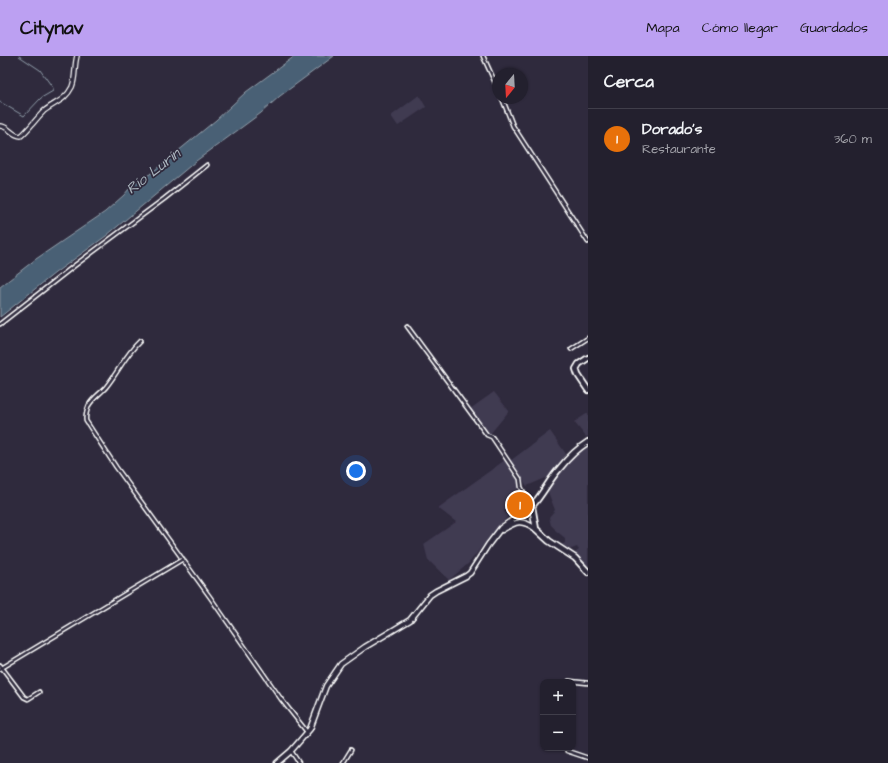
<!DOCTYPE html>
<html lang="es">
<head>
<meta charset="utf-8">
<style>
  body { margin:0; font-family:"Architects Daughter",sans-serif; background:#2f2d3a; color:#f1f3f6 }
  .controls { position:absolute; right:12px; bottom:12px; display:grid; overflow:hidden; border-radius:8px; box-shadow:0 1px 3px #0004 }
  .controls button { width:36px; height:36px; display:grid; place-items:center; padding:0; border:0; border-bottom:1px solid #403e4a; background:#23202e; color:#f1f3f6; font:20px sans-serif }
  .compass { position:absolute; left:492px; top:12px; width:36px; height:36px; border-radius:50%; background:#23202e; box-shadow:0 1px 3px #0004; rotate:198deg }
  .you { position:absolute; left:356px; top:415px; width:14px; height:14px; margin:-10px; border:3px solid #fff; border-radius:50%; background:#1a73e8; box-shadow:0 0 0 6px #1a73e833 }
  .badge { display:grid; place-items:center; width:26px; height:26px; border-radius:50%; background:#bca0f2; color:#fff; font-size:13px; font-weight:700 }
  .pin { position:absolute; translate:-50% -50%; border:2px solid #fff; box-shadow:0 1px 4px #0006 }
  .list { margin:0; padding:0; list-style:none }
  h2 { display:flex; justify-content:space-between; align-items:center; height:52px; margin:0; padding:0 16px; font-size:17px }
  h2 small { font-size:13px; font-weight:400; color:#a3a3aa }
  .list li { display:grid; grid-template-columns:26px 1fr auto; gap:12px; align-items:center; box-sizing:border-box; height:60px; padding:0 16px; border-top:1px solid #403e4a }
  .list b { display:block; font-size:15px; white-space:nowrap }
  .list p { margin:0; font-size:13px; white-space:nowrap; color:#a3a3aa }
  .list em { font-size:13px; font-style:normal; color:#a3a3aa }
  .map { position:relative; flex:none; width:588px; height:707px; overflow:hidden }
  header { display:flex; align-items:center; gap:24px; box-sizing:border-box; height:56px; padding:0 20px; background:#bca0f2; color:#111 }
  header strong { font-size:19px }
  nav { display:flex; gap:22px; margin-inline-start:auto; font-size:14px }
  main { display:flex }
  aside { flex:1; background:#23202e }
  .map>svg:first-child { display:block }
  .built { fill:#403a51 }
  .water { fill:#496174; stroke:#92a0ac }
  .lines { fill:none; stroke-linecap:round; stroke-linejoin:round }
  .stream { stroke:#92a0ac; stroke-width:1 }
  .minor-casing { stroke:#fff; stroke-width:5.5 }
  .tertiary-casing { stroke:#fff; stroke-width:6 }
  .secondary-casing { stroke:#fff; stroke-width:7 }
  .primary-casing { stroke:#fff; stroke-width:8 }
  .minor { stroke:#2f2a3d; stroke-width:2.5 }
  .tertiary { stroke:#2f2a3d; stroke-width:3.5 }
  .secondary { stroke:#2f2a3d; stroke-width:4 }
  .primary { stroke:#2f2a3d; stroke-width:4.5 }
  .labels { text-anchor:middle; stroke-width:3.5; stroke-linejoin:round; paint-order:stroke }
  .water-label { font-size:15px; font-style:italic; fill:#adb8c0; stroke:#2f2a3d }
</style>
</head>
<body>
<header>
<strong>Citynav</strong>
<nav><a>Mapa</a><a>Cómo llegar</a><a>Guardados</a></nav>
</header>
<main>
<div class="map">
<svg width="588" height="707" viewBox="0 0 588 707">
  <rect width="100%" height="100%" fill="#2f2a3d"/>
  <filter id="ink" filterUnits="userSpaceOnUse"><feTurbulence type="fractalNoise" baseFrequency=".025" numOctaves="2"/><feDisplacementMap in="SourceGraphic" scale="8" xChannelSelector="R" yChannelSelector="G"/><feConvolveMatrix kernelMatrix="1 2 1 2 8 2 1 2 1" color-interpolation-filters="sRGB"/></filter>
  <g filter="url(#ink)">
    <path class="built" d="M 419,39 L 426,51 L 398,70 L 391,60 Z
      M 494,336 L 509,355 L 490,378 L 484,371 L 470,353 Z
      M 588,357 L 588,380 L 586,381 L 574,366 Z
      M 550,375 L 566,398 L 548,421 L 527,430 L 510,405 Z
      M 587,390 L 588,390 L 588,513 L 575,497 L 579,494 L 577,491 L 569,494 L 561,489 L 565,487 L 565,482 L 555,474 L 555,473 L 551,469 L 549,461 L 555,454 L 548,436 L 549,433 L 565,409 Z
      M 505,404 L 518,423 L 519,430 L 524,441 L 504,455 L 508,460 L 488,483 L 469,507 L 449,524 L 428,504 L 424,488 L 456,466 L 438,452 Z"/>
    <path class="water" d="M 295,0 L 334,0 L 280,40 L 261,57 L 196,105 L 106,180 L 55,217 L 0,261 L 0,231 L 36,203 L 105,156 L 124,139 L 134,127 L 150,118 L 216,64 L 246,36 Z"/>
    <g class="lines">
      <path class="stream" d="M 0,46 L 24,60 L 41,42 L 53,35 L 53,32 L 40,14 L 19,0"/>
      <g class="minor-casing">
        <path id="minor" d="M 483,0 L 498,33
          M 502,42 L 513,70 L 588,186
          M 0,268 L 74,210 L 164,143 L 207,109
          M 407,270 L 487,379 L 492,381 L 520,423 L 521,431 L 531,450
          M 140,285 C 126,298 118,316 106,331 C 101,337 93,342 89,349 C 87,354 85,359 86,365 L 116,411 L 210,541 L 281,643 L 307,676
          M 571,293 L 588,282
          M 0,609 L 24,641 L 28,643 L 39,636
          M 0,613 L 183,503
          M 569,625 L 588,627
          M 291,695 L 299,707
          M 567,695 L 588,702
          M 343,707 L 351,694"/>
      </g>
      <g class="tertiary-casing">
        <path id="tertiary" d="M 0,70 C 9,70 12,80 21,80 C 29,73 36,63 44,55 C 55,46 65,45 72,31 C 76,21 74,10 77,0"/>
      </g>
      <g class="secondary-casing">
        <path id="secondary" d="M 502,474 C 517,465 521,463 536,473
          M 277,707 L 291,695 L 310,673 L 326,630 L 341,608 L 365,591 L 410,564 L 430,539 L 436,535 L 466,520 L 470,517 L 488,489 L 501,472 L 532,450"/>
      </g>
      <g class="primary-casing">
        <path id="primary" d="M 588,302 L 579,308 L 576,313 L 578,319 L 588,334
          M 588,386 C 577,393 568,402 560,412 C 549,424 543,438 532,450 L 536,473 L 549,485 L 575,502 L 588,516"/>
      </g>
      <use href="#minor" class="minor"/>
      <use href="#tertiary" class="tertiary"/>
      <use href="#secondary" class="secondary"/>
      <use href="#primary" class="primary"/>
    </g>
  </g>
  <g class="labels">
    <g class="water-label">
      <text transform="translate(153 115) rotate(-38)" y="5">Río Lurín</text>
    </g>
  </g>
</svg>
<div class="controls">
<button>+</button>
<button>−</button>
</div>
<svg class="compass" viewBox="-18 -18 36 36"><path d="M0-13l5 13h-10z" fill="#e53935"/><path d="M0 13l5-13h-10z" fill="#a3a3aa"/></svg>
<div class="you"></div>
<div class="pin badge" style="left:520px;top:449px;background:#e8710a">1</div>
</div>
<aside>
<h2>Cerca<small></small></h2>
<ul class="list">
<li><span class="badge" style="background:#e8710a">1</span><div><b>Dorado's</b><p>Restaurante</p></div><em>360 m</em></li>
</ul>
</aside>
</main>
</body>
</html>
